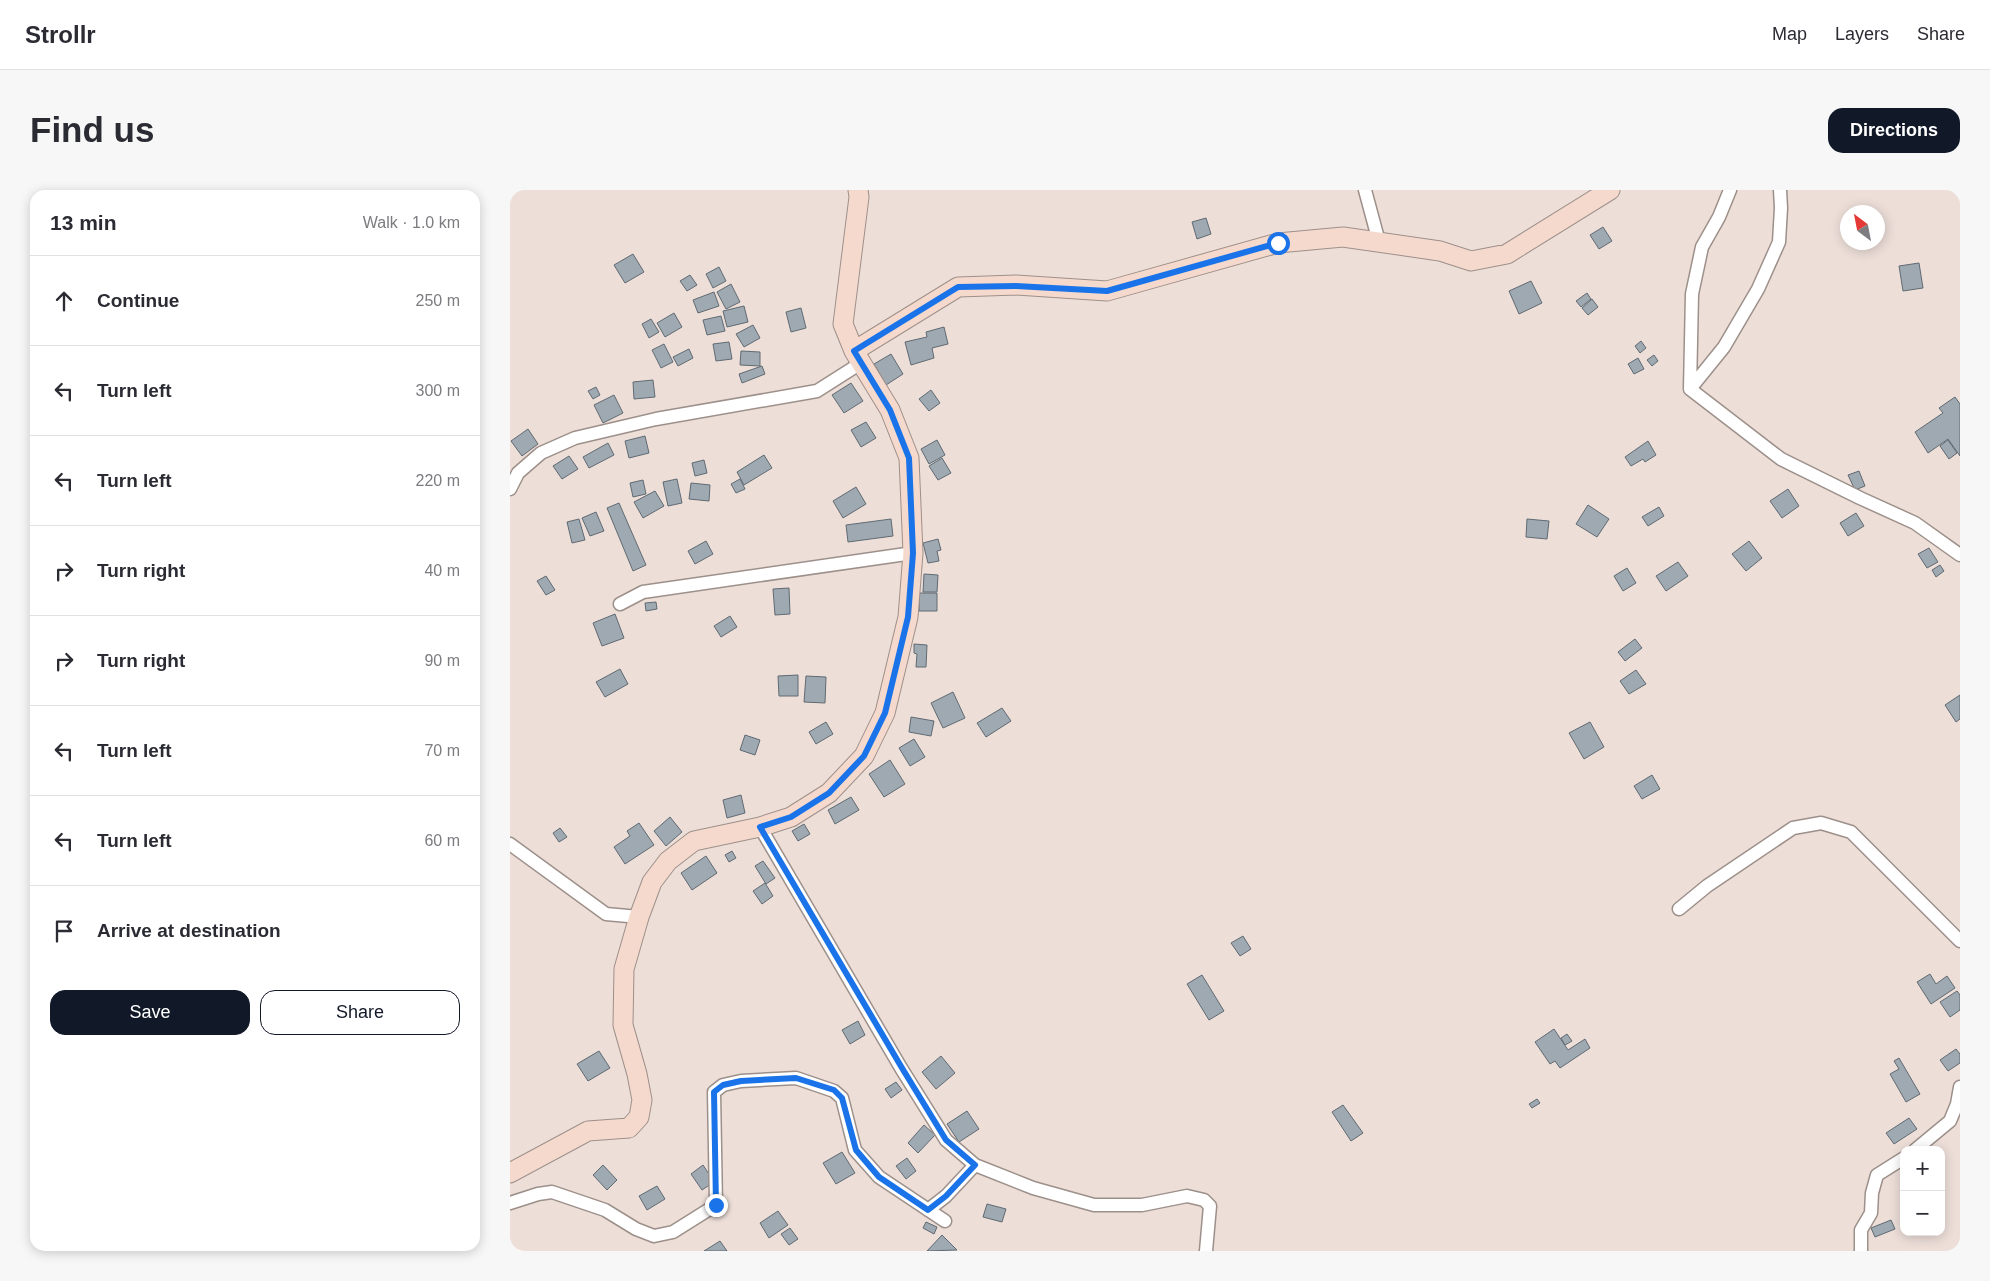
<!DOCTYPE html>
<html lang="en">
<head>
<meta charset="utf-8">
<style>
  body { margin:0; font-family:Arial,sans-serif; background:#f7f7f7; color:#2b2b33 }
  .controls { position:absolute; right:15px; bottom:15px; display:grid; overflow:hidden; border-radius:10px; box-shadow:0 2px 12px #0003 }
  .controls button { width:45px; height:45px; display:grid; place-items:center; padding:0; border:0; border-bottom:1px solid #e1e1e2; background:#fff; color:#2b2b33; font:25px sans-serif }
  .compass { position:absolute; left:1330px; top:15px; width:45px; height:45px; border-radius:50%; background:#fff; box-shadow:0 2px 12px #0003; rotate:328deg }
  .stop { position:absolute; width:15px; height:15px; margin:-11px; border:4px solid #1a73e8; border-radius:50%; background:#fff }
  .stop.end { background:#1a73e8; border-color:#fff; box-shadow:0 1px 5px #0008 }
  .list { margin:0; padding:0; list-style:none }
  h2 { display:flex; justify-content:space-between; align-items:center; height:65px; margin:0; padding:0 20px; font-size:21px }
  h2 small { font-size:16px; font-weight:400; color:#7c7c81 }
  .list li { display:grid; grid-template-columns:32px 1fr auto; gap:15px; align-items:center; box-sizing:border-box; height:90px; padding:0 20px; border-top:1px solid #e1e1e2 }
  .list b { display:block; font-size:19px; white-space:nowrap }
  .list em { font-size:16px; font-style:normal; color:#7c7c81 }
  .actions { display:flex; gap:10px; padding:15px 20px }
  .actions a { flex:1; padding:11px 0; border:1px solid #111827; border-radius:15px; text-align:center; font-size:18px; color:#111827 }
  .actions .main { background:#111827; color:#fff }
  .icon { flex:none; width:28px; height:28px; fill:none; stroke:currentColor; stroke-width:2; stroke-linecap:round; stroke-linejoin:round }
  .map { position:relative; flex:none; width:1450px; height:1061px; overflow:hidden; border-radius:15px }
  header { display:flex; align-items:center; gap:30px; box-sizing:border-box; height:70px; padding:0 25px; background:#fff; border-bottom:1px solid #e1e1e2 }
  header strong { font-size:24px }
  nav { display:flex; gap:28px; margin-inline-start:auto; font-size:18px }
  .intro { display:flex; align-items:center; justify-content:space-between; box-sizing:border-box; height:120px; padding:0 30px }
  h1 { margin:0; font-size:35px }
  .button { padding:12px 22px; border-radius:15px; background:#111827; color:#fff; font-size:18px; font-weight:700 }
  main { display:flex; gap:30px; padding:0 30px }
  aside { flex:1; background:#fff; border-radius:15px; box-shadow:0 2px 12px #0003 }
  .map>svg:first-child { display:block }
  .building { fill:#9ea9b2; stroke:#606a72 }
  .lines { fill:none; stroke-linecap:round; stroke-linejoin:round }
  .street-casing { stroke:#9d908a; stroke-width:15 }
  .secondary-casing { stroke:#9d908a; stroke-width:21 }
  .street { stroke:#fff; stroke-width:12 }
  .secondary { stroke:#f5d9cd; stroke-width:19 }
  .route { stroke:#1a73e8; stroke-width:6 }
</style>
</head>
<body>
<header>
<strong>Strollr</strong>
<nav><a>Map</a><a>Layers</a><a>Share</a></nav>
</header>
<div class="intro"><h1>Find us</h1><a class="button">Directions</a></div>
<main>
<aside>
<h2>13 min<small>Walk · 1.0 km</small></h2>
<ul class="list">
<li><svg class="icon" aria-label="ahead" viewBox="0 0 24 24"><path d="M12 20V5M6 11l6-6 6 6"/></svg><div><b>Continue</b></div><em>250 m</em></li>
<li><svg class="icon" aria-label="left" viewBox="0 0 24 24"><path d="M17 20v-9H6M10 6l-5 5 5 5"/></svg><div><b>Turn left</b></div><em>300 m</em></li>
<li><svg class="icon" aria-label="left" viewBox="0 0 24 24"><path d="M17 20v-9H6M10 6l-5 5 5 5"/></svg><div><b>Turn left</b></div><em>220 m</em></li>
<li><svg class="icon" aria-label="right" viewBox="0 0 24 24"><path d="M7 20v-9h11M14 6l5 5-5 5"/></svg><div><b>Turn right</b></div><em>40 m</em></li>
<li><svg class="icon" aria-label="right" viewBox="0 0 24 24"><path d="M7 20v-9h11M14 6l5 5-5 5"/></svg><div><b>Turn right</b></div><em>90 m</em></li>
<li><svg class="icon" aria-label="left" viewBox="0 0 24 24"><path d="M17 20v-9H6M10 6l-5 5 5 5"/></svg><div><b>Turn left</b></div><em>70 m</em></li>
<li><svg class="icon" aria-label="left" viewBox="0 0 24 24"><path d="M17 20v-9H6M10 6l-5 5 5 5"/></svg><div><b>Turn left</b></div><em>60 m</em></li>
<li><svg class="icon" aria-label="arrive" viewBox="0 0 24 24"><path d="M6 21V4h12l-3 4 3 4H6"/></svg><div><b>Arrive at destination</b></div></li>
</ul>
<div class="actions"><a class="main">Save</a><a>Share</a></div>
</aside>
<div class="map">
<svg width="1450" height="1061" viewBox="0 0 1450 1061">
  <rect width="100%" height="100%" fill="#edded8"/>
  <path class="building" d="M 696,28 L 701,44 L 687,49 L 682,32 Z
    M 1093,37 L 1102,51 L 1089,59 L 1080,45 Z
    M 123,64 L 134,82 L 115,93 L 104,75 Z
    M 1409,73 L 1413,98 L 1393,101 L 1389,76 Z
    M 209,77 L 216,91 L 203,98 L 196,84 Z
    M 180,85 L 187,95 L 177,101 L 170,91 Z
    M 1021,91 L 1032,113 L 1009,124 L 999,101 Z
    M 221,94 L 230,112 L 216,119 L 207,102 Z
    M 204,102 L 209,116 L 188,123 L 183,110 Z
    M 1077,103 L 1081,109 L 1071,117 L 1066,111 Z
    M 1082,109 L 1088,117 L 1078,125 L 1072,118 Z
    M 234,116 L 238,132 L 217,137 L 213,121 Z
    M 291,118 L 296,138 L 281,142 L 276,122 Z
    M 164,123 L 172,137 L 155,147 L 147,133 Z
    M 211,126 L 215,141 L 197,145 L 193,130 Z
    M 141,129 L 149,142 L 139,148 L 132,134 Z
    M 243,135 L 250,148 L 234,157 L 226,144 Z
    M 434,137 L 438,154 L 422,158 L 424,168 L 401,175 L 395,152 L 417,147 L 416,142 Z
    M 1131,151 L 1136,158 L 1130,163 L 1125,156 Z
    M 219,152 L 222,169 L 206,171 L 203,154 Z
    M 154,154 L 163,172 L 151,178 L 142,160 Z
    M 179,159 L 183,168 L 168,176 L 163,167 Z
    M 231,161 L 250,162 L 250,176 L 230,175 Z
    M 381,164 L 393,184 L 376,195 L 364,174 Z
    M 1144,165 L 1148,171 L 1142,176 L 1137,170 Z
    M 1128,168 L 1134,179 L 1124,184 L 1118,174 Z
    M 252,176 L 255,184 L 232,193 L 229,184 Z
    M 143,190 L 145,207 L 124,209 L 123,192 Z
    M 341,193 L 353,211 L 334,223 L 322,205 Z
    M 86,197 L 90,205 L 83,209 L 78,201 Z
    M 421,200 L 430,213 L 419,221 L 409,209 Z
    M 104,205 L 113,223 L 93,233 L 84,215 Z
    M 1445,207 L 1450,214 L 1450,266 L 1438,249 L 1418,263 L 1405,242 L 1433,223 L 1429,218 Z
    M 356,232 L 366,248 L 351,257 L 341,240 Z
    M 18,239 L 28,254 L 12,266 L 1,251 Z
    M 135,246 L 139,263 L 119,268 L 115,251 Z
    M 427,250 L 435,265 L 419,274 L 411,259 Z
    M 1438,250 L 1447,263 L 1439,269 L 1430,256 Z
    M 1138,251 L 1146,265 L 1135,272 L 1133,269 L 1121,276 L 1115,267 Z
    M 98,253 L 104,265 L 79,278 L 73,267 Z
    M 254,265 L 262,278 L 234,295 L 227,282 Z
    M 59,266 L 68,279 L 52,289 L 43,276 Z
    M 432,268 L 441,283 L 428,290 L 419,276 Z
    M 194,270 L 197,283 L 185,286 L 182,273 Z
    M 1349,281 L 1355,296 L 1345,300 L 1338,285 Z
    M 167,289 L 172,313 L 158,316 L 153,292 Z
    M 230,289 L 235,299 L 226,303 L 221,294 Z
    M 133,290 L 136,304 L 123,307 L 120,293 Z
    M 181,293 L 200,295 L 199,311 L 179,309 Z
    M 346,297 L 356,314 L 333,328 L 323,311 Z
    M 1278,299 L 1289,316 L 1272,328 L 1260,311 Z
    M 145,301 L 154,316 L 133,328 L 124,312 Z
    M 109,313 L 136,375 L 123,381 L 97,318 Z
    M 1078,315 L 1099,329 L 1087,347 L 1066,334 Z
    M 1149,317 L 1154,326 L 1138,336 L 1132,327 Z
    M 86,322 L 94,341 L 80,346 L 72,328 Z
    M 1346,323 L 1354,336 L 1338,346 L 1330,333 Z
    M 69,329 L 75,350 L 62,353 L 57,332 Z
    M 381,329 L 383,346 L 338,352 L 336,335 Z
    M 1017,329 L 1039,331 L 1037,349 L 1016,347 Z
    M 428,349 L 431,360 L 427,361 L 429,371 L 418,373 L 413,353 Z
    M 196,351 L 203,364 L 185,374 L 178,361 Z
    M 1239,351 L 1252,368 L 1236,381 L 1222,364 Z
    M 1419,358 L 1428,372 L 1417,378 L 1408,364 Z
    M 1168,372 L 1178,386 L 1156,401 L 1146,386 Z
    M 1430,375 L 1434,381 L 1426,387 L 1422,380 Z
    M 1117,378 L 1126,393 L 1113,401 L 1104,386 Z
    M 414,384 L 428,385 L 427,402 L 413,402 Z
    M 36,386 L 45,400 L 36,405 L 27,391 Z
    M 279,398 L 280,424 L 265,425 L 263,399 Z
    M 409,403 L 427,403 L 427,421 L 409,421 Z
    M 146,412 L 147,419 L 136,421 L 135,413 Z
    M 105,424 L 114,448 L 92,456 L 83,433 Z
    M 220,426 L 227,437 L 211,447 L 204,436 Z
    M 1125,449 L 1132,458 L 1115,471 L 1108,462 Z
    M 404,454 L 417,455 L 416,477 L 406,477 L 407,464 L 404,463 Z
    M 110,479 L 118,494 L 95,507 L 86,492 Z
    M 1126,480 L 1136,494 L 1119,504 L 1110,491 Z
    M 288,485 L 288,506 L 269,506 L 268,486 Z
    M 296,486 L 316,487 L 315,513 L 294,512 Z
    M 443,502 L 455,528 L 433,538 L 421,513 Z
    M 1450,505 L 1450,529 L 1446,532 L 1435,515 Z
    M 492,518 L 501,531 L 476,547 L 467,533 Z
    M 401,527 L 424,531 L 421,546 L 399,542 Z
    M 316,532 L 323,544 L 306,554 L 299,542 Z
    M 1080,532 L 1094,557 L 1074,569 L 1059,543 Z
    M 235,545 L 250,550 L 245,565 L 230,560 Z
    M 404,549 L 415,567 L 400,576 L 389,558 Z
    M 380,570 L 395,594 L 374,607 L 359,584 Z
    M 1142,585 L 1150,599 L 1132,609 L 1124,596 Z
    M 231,605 L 235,623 L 217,628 L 213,610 Z
    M 341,607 L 349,620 L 325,634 L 318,620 Z
    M 160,627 L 172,642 L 156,656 L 144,641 Z
    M 129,633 L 144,655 L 115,674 L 104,657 L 120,646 L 117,641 Z
    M 294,634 L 300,644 L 288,651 L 282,641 Z
    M 50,638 L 57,647 L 49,652 L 43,643 Z
    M 222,661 L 226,668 L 219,672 L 215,665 Z
    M 196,666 L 207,683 L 182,700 L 171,683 Z
    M 253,671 L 265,688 L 256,694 L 245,676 Z
    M 255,693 L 263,706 L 252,714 L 243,701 Z
    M 733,746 L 741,759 L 730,766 L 721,753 Z
    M 1420,784 L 1426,794 L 1437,786 L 1445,798 L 1421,814 L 1407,792 Z
    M 692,785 L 714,821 L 699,830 L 677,794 Z
    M 1447,801 L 1450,805 L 1450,820 L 1440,827 L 1430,812 Z
    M 348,831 L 355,845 L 340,854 L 332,840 Z
    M 1044,839 L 1058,860 L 1075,849 L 1080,858 L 1050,878 L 1045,871 L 1040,874 L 1025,852 Z
    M 1057,844 L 1062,851 L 1055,855 L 1051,848 Z
    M 1446,859 L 1450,864 L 1450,873 L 1438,881 L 1430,870 Z
    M 89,861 L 100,878 L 78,891 L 67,874 Z
    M 431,866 L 445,883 L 426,899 L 412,882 Z
    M 1389,868 L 1410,904 L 1396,912 L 1380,884 L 1389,879 L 1384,871 Z
    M 386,892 L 392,900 L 381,908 L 375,899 Z
    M 1027,909 L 1030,913 L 1022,918 L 1019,914 Z
    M 833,915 L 853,943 L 841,951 L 822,922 Z
    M 457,921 L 469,939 L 449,952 L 437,934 Z
    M 1399,928 L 1407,939 L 1384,954 L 1376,943 Z
    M 414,935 L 425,945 L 408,963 L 398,953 Z
    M 332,962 L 345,983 L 326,994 L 313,973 Z
    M 397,968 L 406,981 L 396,989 L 386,976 Z
    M 93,975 L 107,990 L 97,1000 L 83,985 Z
    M 193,975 L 204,992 L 192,1000 L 181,984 Z
    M 147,996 L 155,1009 L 137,1020 L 129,1006 Z
    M 477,1014 L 496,1019 L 492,1032 L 473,1027 Z
    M 268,1021 L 278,1035 L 259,1048 L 250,1033 Z
    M 1381,1030 L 1385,1039 L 1365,1047 L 1361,1038 Z
    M 416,1032 L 427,1037 L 424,1044 L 413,1038 Z
    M 280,1038 L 288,1049 L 279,1055 L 271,1044 Z
    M 432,1045 L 447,1060 L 417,1061 Z
    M 210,1051 L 217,1061 L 194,1061 Z"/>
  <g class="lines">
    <g class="street-casing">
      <path id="street" d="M 855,0 L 869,52
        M 1220,0 L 1209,27 L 1192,57 L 1182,104 L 1180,199 L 1271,269 L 1350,308 L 1405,333 L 1450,365
        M 1180,199 L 1214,157 L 1248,99 L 1269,52 L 1271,18 L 1270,0
        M 0,299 L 8,283 L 31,263 L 65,248 L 146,229 L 307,201 L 351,173
        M 110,414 L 133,402 L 403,363
        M 250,637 L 391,878 L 436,950 L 465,975 L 523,998 L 584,1015 L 632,1015 L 677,1006 L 694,1010 L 700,1016 L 696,1061
        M 0,654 L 96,724 L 129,727
        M 1169,719 L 1197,696 L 1283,638 L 1311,633 L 1341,642 L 1450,751
        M 1405,960 L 1440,931 L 1447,914 L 1450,897
        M 0,1013 L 28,1004 L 42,1002 L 95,1020 L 126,1039 L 144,1046 L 163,1042 L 206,1015 L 204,902 L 213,895 L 231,891 L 286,888 L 324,901 L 332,908 L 345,960 L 369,987 L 435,1031
        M 418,1020 L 436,1006 L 465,975
        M 1351,1061 L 1351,1040 L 1361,1023 L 1362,1003 L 1367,985 L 1394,968"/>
    </g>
    <g class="secondary-casing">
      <path id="secondary" d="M 344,161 L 448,97 L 506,95 L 597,101 L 768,53 L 833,47 L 930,61 L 961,71 L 997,64 L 1100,0
        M 0,983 L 78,941 L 119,938 L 129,927 L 132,910 L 127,884 L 113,835 L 114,779 L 129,727 L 142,692 L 158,671 L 184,651 L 250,637 L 281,627 L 319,603 L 354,566 L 375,523 L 398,427 L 403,363 L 399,268 L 380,220 L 344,161 L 333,134 L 349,7 L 348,0"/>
    </g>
    <use href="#street" class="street"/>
    <use href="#secondary" class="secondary"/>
  </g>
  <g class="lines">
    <path class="route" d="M 206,1015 L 204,902 L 213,895 L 231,891 L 286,888 L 324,900 L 332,908 L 346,960 L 369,987 L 418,1020 L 436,1006 L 465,975 L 436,950 L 392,878 L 250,637 L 281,627 L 319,603 L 354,566 L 375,523 L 398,427 L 403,363 L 399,268 L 380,220 L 344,161 L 448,97 L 506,96 L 597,101 L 768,53"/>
  </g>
</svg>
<div class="controls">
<button>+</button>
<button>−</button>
</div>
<svg class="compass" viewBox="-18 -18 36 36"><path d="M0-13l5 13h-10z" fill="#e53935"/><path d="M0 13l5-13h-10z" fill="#7c7c81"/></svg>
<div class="stop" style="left:768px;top:53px"></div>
<div class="stop end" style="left:206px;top:1015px"></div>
</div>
</main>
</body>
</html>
